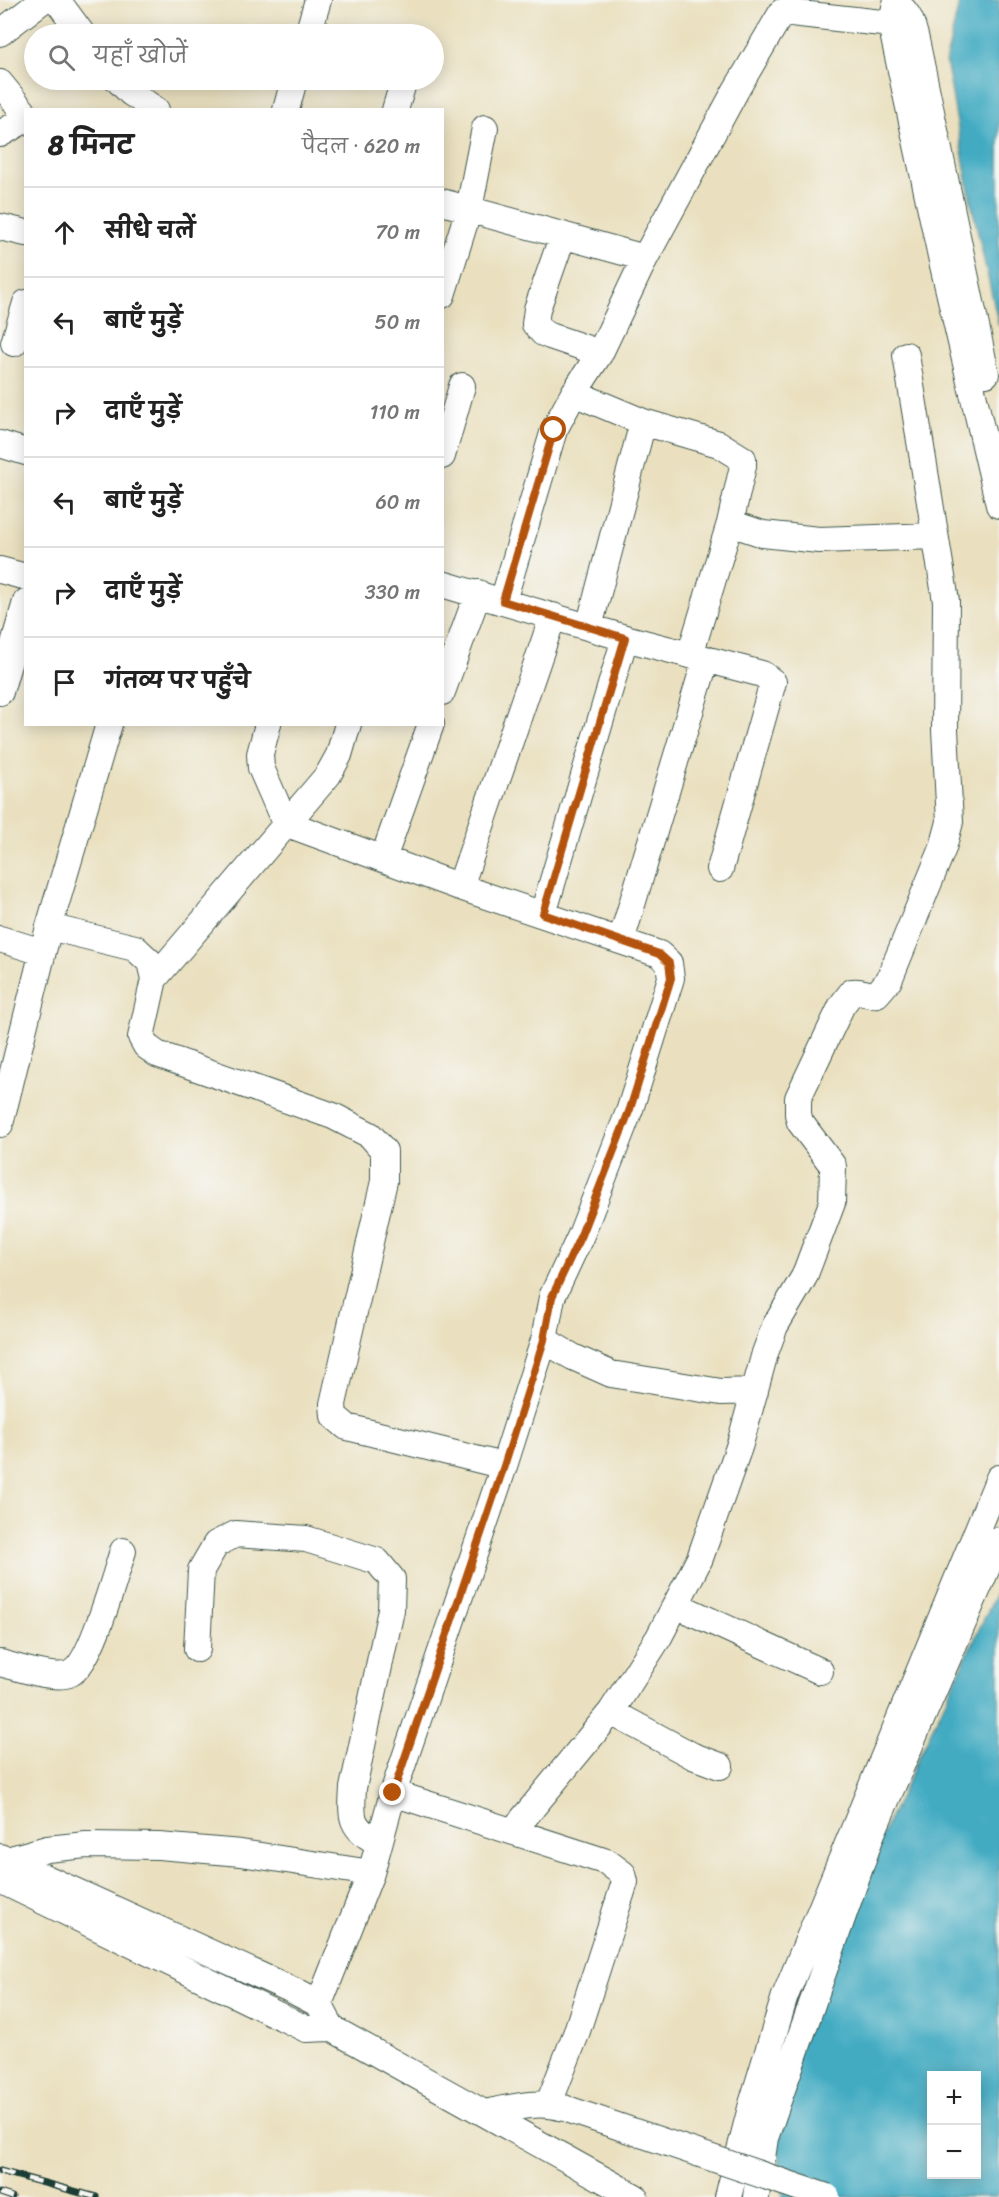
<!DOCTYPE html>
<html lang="hi">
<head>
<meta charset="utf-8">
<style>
  body { margin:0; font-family:Sriracha,"Playpen Sans Deva",sans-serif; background:#f6f6f6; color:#222 }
  .controls { position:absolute; right:18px; bottom:18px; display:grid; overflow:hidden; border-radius:0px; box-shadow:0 3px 15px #0003 }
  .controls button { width:54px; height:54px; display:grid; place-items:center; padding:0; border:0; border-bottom:2px solid #e0e0e0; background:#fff; color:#222; font:30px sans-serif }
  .stop { position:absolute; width:18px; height:18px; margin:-14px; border:4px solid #b45309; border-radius:50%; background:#fff }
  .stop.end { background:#b45309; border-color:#fff; box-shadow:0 2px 6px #0008 }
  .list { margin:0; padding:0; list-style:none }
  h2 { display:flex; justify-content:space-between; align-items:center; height:78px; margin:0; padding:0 24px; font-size:26px }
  h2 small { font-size:20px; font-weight:400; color:#767676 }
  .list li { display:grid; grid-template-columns:39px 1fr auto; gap:18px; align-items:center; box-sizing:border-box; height:90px; padding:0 24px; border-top:2px solid #e0e0e0 }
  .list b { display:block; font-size:22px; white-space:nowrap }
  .list em { font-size:20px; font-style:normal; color:#767676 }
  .icon { flex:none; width:33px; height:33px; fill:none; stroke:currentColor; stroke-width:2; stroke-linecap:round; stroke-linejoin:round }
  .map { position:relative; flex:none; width:999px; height:2197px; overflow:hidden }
  .search { position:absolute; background:#fff; box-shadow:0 3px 15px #0003; left:24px; top:24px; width:420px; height:66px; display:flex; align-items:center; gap:15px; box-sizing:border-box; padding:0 21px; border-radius:33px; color:#767676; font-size:22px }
  .panel { position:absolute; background:#fff; box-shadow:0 3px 15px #0003; left:24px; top:108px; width:420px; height:618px; border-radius:0px }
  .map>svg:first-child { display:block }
  .water { fill:#42abc2; stroke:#30747b; stroke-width:1.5; fill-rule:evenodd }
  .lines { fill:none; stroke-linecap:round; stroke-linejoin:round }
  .minor-casing { stroke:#3d5549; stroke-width:28 }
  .minor { stroke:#fff; stroke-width:26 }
  .rail-casing { stroke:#1f3d34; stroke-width:7 }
  .rail { stroke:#f6f6f2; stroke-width:4.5; stroke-dasharray:14; stroke-linecap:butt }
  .minor-bridge-casing { stroke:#3d5549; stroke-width:28; stroke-linecap:butt }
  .minor-bridge { stroke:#fff; stroke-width:26 }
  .route { stroke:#b45309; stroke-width:8 }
</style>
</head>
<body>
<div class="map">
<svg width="999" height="2197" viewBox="0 0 999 2197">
  <rect width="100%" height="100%" fill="#f6f6f2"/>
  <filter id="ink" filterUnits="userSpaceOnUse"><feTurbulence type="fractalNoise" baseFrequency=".0167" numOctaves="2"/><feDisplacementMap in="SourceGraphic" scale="12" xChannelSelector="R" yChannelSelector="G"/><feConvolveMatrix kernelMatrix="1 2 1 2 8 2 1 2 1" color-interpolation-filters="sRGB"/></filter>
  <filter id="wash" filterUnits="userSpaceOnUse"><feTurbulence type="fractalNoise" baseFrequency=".008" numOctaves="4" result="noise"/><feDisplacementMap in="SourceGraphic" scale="24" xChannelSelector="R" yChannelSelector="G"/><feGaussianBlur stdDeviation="1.35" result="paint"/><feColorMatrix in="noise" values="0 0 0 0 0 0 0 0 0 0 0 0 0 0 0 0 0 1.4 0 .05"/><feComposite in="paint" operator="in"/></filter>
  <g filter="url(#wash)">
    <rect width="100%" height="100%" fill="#eae0bf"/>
    <path class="water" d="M 960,0 L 999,0 L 999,326 L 971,202 L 946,60 Z
      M 999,1587 L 999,2192 L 996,2197 L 783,2197 L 776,2119 L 845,1913 ZM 932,2076 L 976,2076 L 976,2174 L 932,2174 Z"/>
  </g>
  <g filter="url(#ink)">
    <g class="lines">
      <g class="minor-casing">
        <path id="minor" d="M 57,0 L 82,34
          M 897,0 L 891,24 L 942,261 L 999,505
          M 897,4 C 910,14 912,24 916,40 L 986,374
          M 0,33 L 43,0
          M 308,34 L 318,0
          M 118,80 L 131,93 L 156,110
          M 0,83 L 26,115
          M 286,110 L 294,80
          M 395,110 L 404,80
          M 0,134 L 26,119
          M 442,202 L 645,258
          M 0,227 L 26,233
          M 563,235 L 537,309 L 535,324 L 543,333 L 550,336 L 600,353
          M 442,295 L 469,209 L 485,128
          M 14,343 L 26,303
          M 0,444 L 26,452
          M 442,456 L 462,386
          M 730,523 L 763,534 L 819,540 L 935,536
          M 0,570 L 26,577
          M 442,584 L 625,638 L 762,674 L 773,682 L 720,869
          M 503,601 L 554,430 L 574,393
          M 589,627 L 643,422
          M 690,655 L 730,523 L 743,466 L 743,459 L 719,444 L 643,422 L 574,393 L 600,353 L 645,258 L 736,90 L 782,12 L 891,24
          M 0,692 L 26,602
          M 442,692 L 478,593
          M 268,724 L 260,754 L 261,768 L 285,823 L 460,887 L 659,954 L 669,963 L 671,978 L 630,1109 L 581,1235 L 552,1297 L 544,1340 L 504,1466 L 393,1793 L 371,1873 L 319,2004
          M 383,859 L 431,724
          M 460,887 L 553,616
          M 543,914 L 625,638
          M 49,927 L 135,948 L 150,962 L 154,979 L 141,1037 L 146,1046 L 157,1054 L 333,1116 L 370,1135 L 384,1151 L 384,1181 L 333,1404 L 334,1416 L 347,1427 L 504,1466
          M 0,939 L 42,952
          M 621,941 L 706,659
          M 154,979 L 328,775 L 339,755 L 348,724
          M 0,1124 L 49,927 L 109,724
          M 544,1340 L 573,1357 L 611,1374 L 721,1392 L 755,1391
          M 676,1605 L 820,1671
          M 197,1649 L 201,1570 L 216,1544 L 236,1534 L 306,1539 L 377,1561 L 392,1579 L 391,1610 L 353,1788 C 351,1819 350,1827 379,1843
          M 0,1663 C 17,1667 53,1680 69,1674 C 91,1666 115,1575 123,1551
          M 611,1712 L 693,1756 L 720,1766
          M 393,1793 L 607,1862 L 623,1874 L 625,1882 L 576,2034 L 549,2103
          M 513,1831 L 611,1712 L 659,1637 L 700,1558 L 740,1444 L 765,1353 L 775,1326 L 804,1277 L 832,1203 L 833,1166 L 800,1122 L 798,1114 L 798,1098 L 842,1005 L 852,992 C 861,990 868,996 877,994 L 889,980 L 943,848 L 950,822 L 945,730 L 946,601 L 906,355
          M 0,1857 L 292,1990 L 319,2004 L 327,2019
          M 7,1860 L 47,1849 L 86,1845 L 159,1846 L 241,1853 L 371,1873
          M 0,1880 L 306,2029 L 331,2028 L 635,2197
          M 484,2113 C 511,2108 537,2100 564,2108
          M 728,2197 L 752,2104 L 785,1996 L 999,1478
          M 756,2197 L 765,2138 L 872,1833 L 999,1540"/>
      </g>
      <use href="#minor" class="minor"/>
      <g class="rail-casing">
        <path id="rail" d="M 0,2171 L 96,2197
          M 0,2193 L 12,2197"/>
      </g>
      <use href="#rail" class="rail"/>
      <g class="minor-bridge-casing">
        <path id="minor-bridge" d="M 570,2110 L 827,2197"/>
      </g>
      <use href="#minor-bridge" class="minor-bridge"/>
    </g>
  </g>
  <g class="lines" filter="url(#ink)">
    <path class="route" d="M 393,1793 L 504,1466 L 544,1340 L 552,1297 L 581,1235 L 630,1109 L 671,978 L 669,963 L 659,954 L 543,914 L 625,638 L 503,601 L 554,430"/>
  </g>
</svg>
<div class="controls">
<button>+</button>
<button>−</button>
</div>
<div class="stop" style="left:554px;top:430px"></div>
<div class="stop end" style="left:393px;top:1793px"></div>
<div class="search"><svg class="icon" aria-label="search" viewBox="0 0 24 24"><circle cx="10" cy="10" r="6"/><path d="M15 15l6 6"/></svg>यहाँ खोजें</div>
<section class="panel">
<h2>8 मिनट<small>पैदल · 620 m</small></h2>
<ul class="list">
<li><svg class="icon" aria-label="ahead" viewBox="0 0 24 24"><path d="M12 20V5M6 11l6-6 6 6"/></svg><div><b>सीधे चलें</b></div><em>70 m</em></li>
<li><svg class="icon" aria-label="left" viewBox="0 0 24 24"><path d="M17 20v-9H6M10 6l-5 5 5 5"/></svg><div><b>बाएँ मुड़ें</b></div><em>50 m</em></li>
<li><svg class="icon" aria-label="right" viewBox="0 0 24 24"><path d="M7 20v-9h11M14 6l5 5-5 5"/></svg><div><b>दाएँ मुड़ें</b></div><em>110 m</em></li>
<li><svg class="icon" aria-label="left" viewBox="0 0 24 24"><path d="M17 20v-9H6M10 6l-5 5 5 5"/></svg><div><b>बाएँ मुड़ें</b></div><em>60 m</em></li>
<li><svg class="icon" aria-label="right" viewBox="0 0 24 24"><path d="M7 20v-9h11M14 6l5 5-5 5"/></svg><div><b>दाएँ मुड़ें</b></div><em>330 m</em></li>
<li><svg class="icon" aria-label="arrive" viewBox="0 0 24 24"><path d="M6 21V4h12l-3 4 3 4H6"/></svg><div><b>गंतव्य पर पहुँचे</b></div></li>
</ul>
</section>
</div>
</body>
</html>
